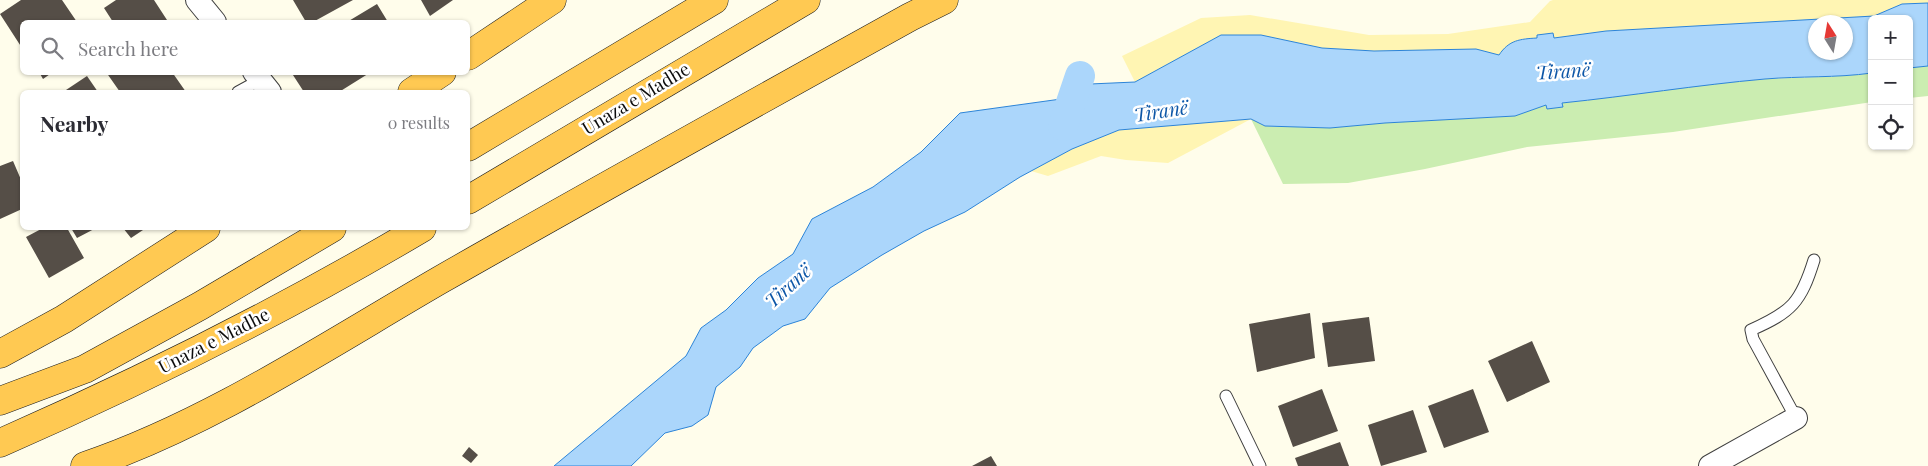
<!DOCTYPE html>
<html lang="en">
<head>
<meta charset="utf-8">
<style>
  body { margin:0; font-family:"Playfair Display",serif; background:#f2f2f3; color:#2b2b33 }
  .controls { position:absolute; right:15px; top:15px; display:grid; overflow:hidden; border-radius:8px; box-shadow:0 1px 4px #0004 }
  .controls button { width:45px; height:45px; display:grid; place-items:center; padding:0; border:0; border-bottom:1px solid #e1e1e2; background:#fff; color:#2b2b33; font:25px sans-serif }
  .compass { position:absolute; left:1808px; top:15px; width:45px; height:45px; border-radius:50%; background:#fff; box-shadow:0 1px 4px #0004; rotate:349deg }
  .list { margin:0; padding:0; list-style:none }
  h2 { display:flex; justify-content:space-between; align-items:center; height:65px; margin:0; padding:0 20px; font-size:21px }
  h2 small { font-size:16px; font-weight:400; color:#7c7c81 }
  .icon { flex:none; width:28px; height:28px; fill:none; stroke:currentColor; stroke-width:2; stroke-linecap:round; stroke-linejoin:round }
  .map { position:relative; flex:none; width:1928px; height:466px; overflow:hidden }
  .search { position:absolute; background:#fff; box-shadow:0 1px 4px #0004; left:20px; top:20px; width:450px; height:55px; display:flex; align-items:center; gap:12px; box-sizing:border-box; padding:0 18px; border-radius:8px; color:#7c7c81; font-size:19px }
  .panel { position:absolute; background:#fff; box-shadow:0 1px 4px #0004; left:20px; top:90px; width:450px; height:140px; border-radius:8px }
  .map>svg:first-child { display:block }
  .green { fill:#cbedb1 }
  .sand { fill:#fff5b3 }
  .water { fill:#abd6fb; stroke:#2c84d8; fill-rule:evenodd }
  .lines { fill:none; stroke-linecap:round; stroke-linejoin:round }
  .canal { stroke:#abd6fb; stroke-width:30 }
  .building { fill:#554e47 }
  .service-casing { stroke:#3f3f3f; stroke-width:13 }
  .minor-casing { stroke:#3f3f3f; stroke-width:24 }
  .trunk-casing { stroke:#1d1d1d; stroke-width:29 }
  .service { stroke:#fff; stroke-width:11 }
  .minor { stroke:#fff; stroke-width:22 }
  .trunk { stroke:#ffc952; stroke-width:28 }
  .labels { text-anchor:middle; stroke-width:5; stroke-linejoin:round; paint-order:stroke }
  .street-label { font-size:18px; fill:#0c0c0c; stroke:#fff }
  .water-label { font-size:19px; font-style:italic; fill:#0c56a7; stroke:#fff }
</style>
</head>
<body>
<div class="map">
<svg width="1928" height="466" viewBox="0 0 1928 466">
  <rect width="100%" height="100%" fill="#fffdeb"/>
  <path class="green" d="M 1928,66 L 1928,96 L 1909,98 L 1909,68 Z
    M 1872,73 L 1872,102 L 1673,132 L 1527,147 L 1425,169 L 1348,183 L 1283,184 L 1251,119 L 1265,126 L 1330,128 L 1385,123 L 1515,116 L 1546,105 L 1547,109 L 1562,107 L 1562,103 C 1630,96 1698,84 1766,79 C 1801,77 1836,78 1872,73 Z"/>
  <path class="sand" d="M 1553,0 L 1928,0 L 1928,3 L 1902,4 L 1874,16 L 1606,31 L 1554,38 L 1537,35 L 1538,38 L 1520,39 L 1499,55 L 1476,49 L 1374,51 L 1322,48 L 1261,35 L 1221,35 L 1135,82 L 1122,56 L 1201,18 L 1250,15 L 1369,35 L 1448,34 L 1530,22 L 1550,1 Z
    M 1251,119 L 1168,163 L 1126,160 L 1101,156 L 1048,176 L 1031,171 L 1072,149 L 1119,130 Z"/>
  <path class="water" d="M 1928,3 L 1928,66 L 1909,68 L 1909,19 L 1872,19 L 1872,73 C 1836,78 1800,76 1765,79 C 1697,85 1630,96 1562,103 L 1563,107 L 1547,109 L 1546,105 L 1515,116 L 1385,123 L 1330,128 L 1265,126 L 1251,119 L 1119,130 L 1072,149 L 1020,177 L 965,212 L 924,231 L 882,255 L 830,288 L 805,319 L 783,326 L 753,348 L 740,367 L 716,387 L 708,415 L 692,426 L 665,433 L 631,466 L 554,466 L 686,356 L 701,328 L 726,310 L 758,278 L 793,254 L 812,219 L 873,187 L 921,152 L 960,113 L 1061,99 L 1090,84 L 1135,82 L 1221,35 L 1261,35 L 1322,48 L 1374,51 L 1476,49 L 1499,55 C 1509,40 1520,39 1537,38 L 1537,35 L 1553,33 L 1554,38 L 1606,31 L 1874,16 L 1902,4 ZM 1816,22 L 1846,22 L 1846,52 L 1816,52 Z"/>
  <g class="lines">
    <path class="canal" d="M 1063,126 L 1080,76"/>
  </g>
  <path class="building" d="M 21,0 L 62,0 L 77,22 L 22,22 L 22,48 L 0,14 Z
    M 116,0 L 154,0 L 167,20 L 163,22 L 113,22 L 104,8 Z
    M 293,0 L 353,0 L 313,22 L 306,22 Z
    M 421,0 L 453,0 L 430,16 Z
    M 377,4 L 388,22 L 347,22 Z
    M 39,72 L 53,72 L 43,79 Z
    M 106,72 L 172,72 L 186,92 L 120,92 Z
    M 291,72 L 371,72 L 339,92 L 304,92 Z
    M 87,76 L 98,92 L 63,92 Z
    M 13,161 L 22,182 L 22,209 L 0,219 L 0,166 Z
    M 43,228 L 67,228 L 84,258 L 49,278 L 26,237 Z
    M 71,228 L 96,228 L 77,238 Z
    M 123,228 L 146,228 L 131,238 Z
    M 1310,313 L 1315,358 L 1257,372 L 1249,324 Z
    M 1369,317 L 1375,361 L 1328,367 L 1322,323 Z
    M 1532,341 L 1550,382 L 1507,402 L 1488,361 Z
    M 1322,389 L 1338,431 L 1293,447 L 1278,406 Z
    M 1473,389 L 1489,432 L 1444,448 L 1428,406 Z
    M 1413,410 L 1427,452 L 1381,466 L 1368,425 Z
    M 1340,442 L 1349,466 L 1298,466 L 1295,458 Z
    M 469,447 L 478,455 L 471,463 L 462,456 Z
    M 991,456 L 997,466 L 972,466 Z"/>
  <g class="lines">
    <g class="service-casing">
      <path id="service" d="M 238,92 L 260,80
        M 1226,396 L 1260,466
        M 1796,418 L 1753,339 L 1751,330 C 1792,312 1801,302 1814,260"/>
    </g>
    <g class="minor-casing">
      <path id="minor" d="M 197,0 L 215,22
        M 254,72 L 270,92
        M 1710,466 L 1796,418"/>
    </g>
    <g class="trunk-casing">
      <path id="trunk" d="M 468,56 L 552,0
        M 412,92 L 442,72
        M 468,147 L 714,0
        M 468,200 L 806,0
        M 0,354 L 64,319 L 206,228
        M 0,401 L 85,369 L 200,306 L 332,228
        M 0,443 C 144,380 287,308 422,228
        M 85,466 C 209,424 326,346 440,280 C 596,191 753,104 910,17 L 944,0"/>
    </g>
    <use href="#service" class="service"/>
    <use href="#minor" class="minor"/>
    <use href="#trunk" class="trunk"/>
  </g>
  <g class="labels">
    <g class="street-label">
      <text transform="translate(636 99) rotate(-31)" y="6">Unaza e Madhe</text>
      <text transform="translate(214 341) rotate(-27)" y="6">Unaza e Madhe</text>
    </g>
    <g class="water-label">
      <text transform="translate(1563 71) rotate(-4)" y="7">Tiranë</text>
      <text transform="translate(1161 111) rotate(-9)" y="7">Tiranë</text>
      <text transform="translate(788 286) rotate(-42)" y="7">Tiranë</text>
    </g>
  </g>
</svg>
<div class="controls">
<button>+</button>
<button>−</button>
<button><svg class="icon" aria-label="locate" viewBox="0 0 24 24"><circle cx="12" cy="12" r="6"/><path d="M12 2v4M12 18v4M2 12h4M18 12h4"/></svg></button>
</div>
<svg class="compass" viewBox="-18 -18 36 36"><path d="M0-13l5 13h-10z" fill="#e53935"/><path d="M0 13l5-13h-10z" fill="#7c7c81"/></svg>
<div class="search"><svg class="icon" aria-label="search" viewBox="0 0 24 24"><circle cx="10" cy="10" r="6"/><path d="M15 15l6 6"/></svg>Search here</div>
<section class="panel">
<h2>Nearby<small>0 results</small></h2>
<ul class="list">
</ul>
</section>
</div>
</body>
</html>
